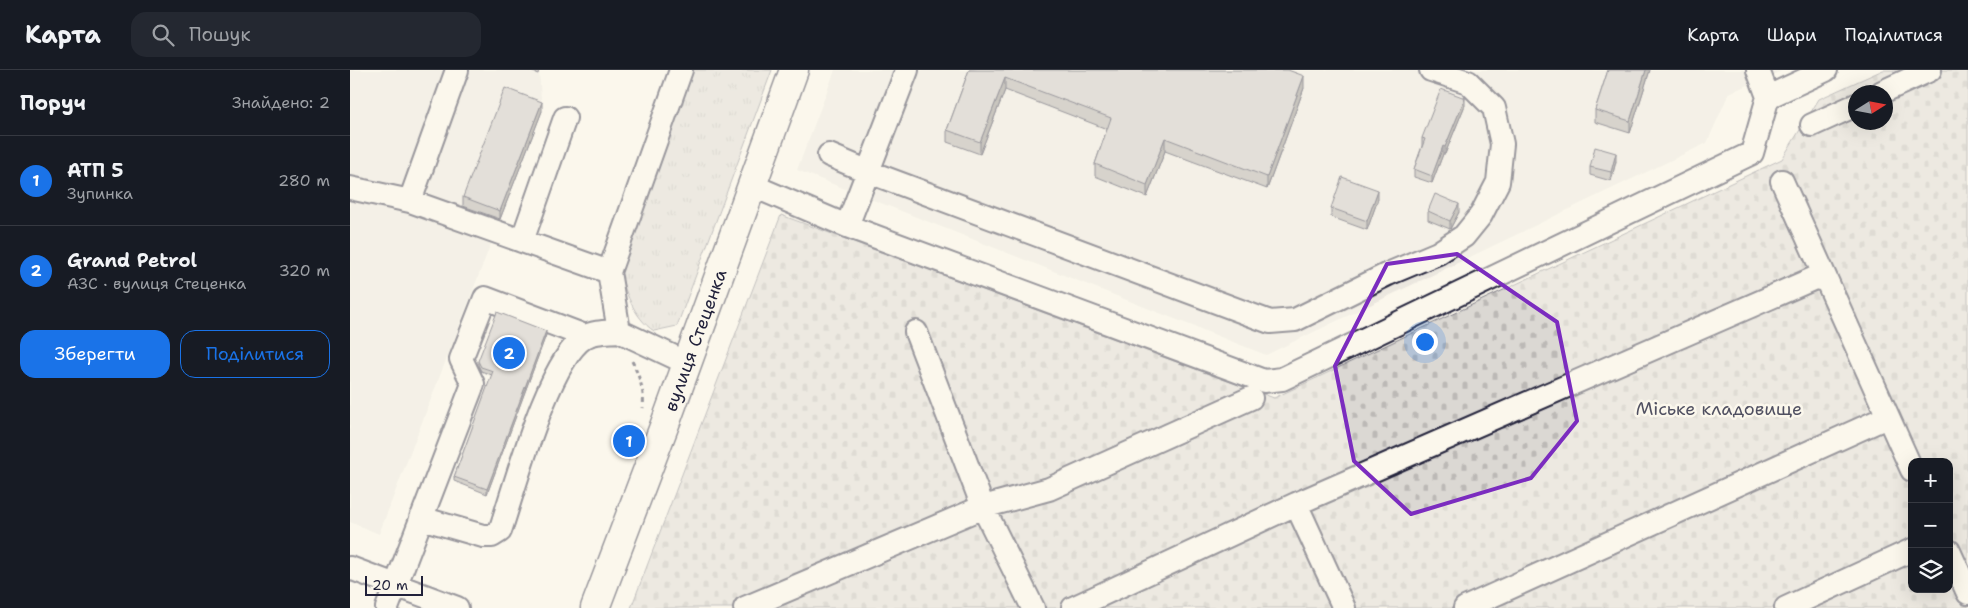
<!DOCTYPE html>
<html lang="uk">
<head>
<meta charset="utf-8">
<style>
  body { margin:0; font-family:"Shantell Sans",sans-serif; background:#242831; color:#f1f3f6 }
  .controls { position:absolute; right:15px; bottom:15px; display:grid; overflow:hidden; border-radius:10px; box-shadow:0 5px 20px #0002 }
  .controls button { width:45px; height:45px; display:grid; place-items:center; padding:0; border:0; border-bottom:1px solid #363941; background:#171b24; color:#f1f3f6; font:25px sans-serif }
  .compass { position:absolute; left:1498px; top:15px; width:45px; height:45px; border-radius:50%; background:#171b24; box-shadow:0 5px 20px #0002; rotate:79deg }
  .scale { position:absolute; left:15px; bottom:12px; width:58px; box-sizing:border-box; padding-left:5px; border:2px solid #22223b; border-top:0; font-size:14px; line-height:18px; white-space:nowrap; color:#22223b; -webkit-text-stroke:4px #fbf7ec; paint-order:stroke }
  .you { position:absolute; left:1074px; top:271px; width:18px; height:18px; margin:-12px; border:4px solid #fff; border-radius:50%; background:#1a73e8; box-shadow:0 0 0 8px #1a73e833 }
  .badge { display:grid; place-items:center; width:32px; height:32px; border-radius:50%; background:#1a73e8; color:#fff; font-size:16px; font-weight:700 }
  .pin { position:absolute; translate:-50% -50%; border:2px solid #fff; box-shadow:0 1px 5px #0006 }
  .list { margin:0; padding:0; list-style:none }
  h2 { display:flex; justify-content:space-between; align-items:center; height:65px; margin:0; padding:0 20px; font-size:21px }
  h2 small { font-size:16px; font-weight:400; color:#9ea1a6 }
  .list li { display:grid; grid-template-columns:32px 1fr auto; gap:15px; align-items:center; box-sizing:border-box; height:90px; padding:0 20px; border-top:1px solid #363941 }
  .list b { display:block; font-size:19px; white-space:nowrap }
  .list p { margin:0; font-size:16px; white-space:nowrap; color:#9ea1a6 }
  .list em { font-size:16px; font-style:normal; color:#9ea1a6 }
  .actions { display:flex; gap:10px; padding:15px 20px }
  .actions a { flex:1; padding:11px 0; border:1px solid #1a73e8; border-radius:15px; text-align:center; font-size:18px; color:#1a73e8 }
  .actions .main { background:#1a73e8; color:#fff }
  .icon { flex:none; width:28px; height:28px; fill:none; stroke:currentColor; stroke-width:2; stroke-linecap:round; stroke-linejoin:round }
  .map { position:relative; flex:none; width:1618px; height:538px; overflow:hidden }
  header { display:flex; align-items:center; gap:30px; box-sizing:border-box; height:70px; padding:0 25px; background:#171b24; border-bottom:1px solid #363941 }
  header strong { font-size:24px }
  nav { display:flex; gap:28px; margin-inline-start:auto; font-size:18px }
  .search { width:350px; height:45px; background:#242831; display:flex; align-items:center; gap:12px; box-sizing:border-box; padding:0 18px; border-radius:15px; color:#9ea1a6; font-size:19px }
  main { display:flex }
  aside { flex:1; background:#171b24 }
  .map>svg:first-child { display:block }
  .built { fill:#ebe7df }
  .grass { fill:url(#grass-tufts); stroke:#7e7d87 }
  .cemetery { fill:url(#cemetery-stones); stroke:#7e7d87; fill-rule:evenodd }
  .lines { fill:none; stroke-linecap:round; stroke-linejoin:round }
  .minor-casing { stroke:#22223b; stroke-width:26 }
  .major-casing { stroke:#22223b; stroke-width:31 }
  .path { stroke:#22223b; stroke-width:3; stroke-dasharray:4 4; stroke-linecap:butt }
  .minor { stroke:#fbf7ec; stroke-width:22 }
  .major { stroke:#fbf7ec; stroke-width:28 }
  .wall { fill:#aaa7a5; stroke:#22223b }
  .shaded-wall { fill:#8b8886; stroke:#22223b }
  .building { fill:#c6c2c0; stroke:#22223b }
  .marked { fill:none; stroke:#7b2cbf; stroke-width:4; stroke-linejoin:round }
  .labels { text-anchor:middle; stroke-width:5; stroke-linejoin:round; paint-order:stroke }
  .street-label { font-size:18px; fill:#22223b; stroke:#fbf7ec }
  .park-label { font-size:18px; fill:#505061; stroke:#fbf7ec }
</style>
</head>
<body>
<header>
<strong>Карта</strong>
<div class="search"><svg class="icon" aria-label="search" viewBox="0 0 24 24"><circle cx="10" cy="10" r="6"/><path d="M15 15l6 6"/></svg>Пошук</div>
<nav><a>Карта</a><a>Шари</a><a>Поділитися</a></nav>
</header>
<main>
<aside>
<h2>Поруч<small>Знайдено: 2</small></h2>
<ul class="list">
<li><span class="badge">1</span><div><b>АТП 5</b><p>Зупинка</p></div><em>280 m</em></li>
<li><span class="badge">2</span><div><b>Grand Petrol</b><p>АЗС · вулиця Стеценка</p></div><em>320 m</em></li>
</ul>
<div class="actions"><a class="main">Зберегти</a><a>Поділитися</a></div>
</aside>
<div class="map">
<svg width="1618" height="538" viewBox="0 0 1618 538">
  <defs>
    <pattern id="grass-tufts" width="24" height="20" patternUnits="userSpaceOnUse" patternTransform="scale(1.25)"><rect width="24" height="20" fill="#dbd8d3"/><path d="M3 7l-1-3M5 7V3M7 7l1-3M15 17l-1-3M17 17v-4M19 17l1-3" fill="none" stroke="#bcb9b6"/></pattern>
    <pattern id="cemetery-stones" width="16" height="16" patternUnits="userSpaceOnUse" patternTransform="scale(1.25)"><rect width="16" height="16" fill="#dbd8d3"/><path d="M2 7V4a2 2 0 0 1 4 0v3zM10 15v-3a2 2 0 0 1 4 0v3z" fill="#bcb9b6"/></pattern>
  </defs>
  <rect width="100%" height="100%" fill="#fbf7ec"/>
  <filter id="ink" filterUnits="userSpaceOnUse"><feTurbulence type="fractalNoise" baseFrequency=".02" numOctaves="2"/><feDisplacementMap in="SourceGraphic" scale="10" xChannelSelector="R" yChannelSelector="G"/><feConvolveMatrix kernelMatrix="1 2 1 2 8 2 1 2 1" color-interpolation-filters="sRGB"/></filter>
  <g filter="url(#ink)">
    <path class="built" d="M 0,0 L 189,0 L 192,41 L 29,464 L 0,452 Z
      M 485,0 L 1434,0 L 1379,23 L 1357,73 L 916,285 L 447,100 Z"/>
    <path class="grass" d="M 342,0 L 422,0 L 327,256 L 304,261 C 284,248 274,220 269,197 Z"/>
    <path class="cemetery" d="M 1533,0 L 1618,0 L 1618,538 L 281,538 L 431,145 L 924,328 L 1432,89 L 1469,29 ZM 1506,22 L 1536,22 L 1536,52 L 1506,52 ZM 1562,392 L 1599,392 L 1599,519 L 1562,519 Z"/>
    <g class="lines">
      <g class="minor-casing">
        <path id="minor" d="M 331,0 L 259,202 L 269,261 L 337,293
          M 1532,22 L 1580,0
          M 1418,27 L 1476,0
          M 1462,55 L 1506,35
          M 479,85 L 519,102 L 920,252 L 945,250 L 1038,204 L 1088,183 L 1114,166 L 1131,145 L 1148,112 L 1152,74 L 1144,38 L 1118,12 L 1081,0
          M 1432,111 L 1562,400
          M 401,115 L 497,156 L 914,311 L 932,309 L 1402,83 L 1418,27 L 1408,0
          M 0,118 L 60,131 L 259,202
          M 60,131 L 107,0
          M 497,156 L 557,0
          M 172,171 L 215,48
          M 566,262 L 633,437 L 683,538
          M 946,434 L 994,538
          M 71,448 L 133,466 L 142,466 L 150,461 C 165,417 198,290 235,267 C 244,261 259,262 269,261
          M 1599,481 L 1618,523
          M 0,498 L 107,538
          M 37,538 L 123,314 L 111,289 L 135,228 L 235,266
          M 395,538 L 633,437 L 699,419 L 901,328
          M 723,538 L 946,434 L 1465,208 L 1475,210
          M 1115,538 L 1537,347
          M 1436,538 L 1562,480"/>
      </g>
      <g class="major-casing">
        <g id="major">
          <path id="s1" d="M 245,538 L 318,346 L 444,0"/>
        </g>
      </g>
      <path class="path" d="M 282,291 C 289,306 295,321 293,338"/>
      <use href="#minor" class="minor"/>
      <use href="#major" class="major"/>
    </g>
    <path class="wall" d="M 178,0 L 189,0 L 188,4 Z
      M 619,0 L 954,18 L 917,119 L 815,81 L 797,127 L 745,106 L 745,94 L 757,59 L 655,20 L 630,84 L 597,72 L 597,60 Z
      M 1258,0 L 1300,0 L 1280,63 L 1245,52 L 1245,40 Z
      M 1115,35 L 1095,84 L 1093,84 L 1082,113 L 1064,107 L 1064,99 L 1072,76 L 1072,68 Z
      M 192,41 L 150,149 L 113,136 L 113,127 Z
      M 1266,91 L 1261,111 L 1240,105 L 1240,97 Z
      M 1028,129 L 1017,160 L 981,147 L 981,138 Z
      M 1078,141 L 1109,142 L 1100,159 L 1078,150 Z
      M 196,265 L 137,424 L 104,411 L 104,407 L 142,305 L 131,301 L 128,295 L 128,291 Z"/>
    <path class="shaded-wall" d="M 1296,0 L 1300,0 L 1280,63 L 1280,51 Z
      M 954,6 L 954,18 L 917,119 L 917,107 Z
      M 655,8 L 655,20 L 630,84 L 630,72 Z
      M 1115,28 L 1115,35 L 1095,84 L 1095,77 Z
      M 192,32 L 192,41 L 150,149 L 150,141 Z
      M 815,68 L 815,81 L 797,127 L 797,115 Z
      M 1093,76 L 1093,84 L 1082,113 L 1082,106 Z
      M 1266,83 L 1266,91 L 1261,111 L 1261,102 Z
      M 1028,120 L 1028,129 L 1017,160 L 1017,151 Z
      M 1109,134 L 1109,142 L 1100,159 L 1100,151 Z
      M 196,261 L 196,265 L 137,424 L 137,419 Z"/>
    <path class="building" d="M 619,0 L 938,0 L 954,6 L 917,107 L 815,68 L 797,115 L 745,94 L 761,48 L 655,8 L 630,72 L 597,60 Z
      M 1258,0 L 1296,0 L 1280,51 L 1245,40 Z
      M 155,18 L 192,32 L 150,141 L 113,127 Z
      M 1091,19 L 1115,28 L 1095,77 L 1093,76 L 1082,106 L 1064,99 L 1075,69 L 1072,68 Z
      M 1245,77 L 1266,83 L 1261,102 L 1240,97 Z
      M 992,107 L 1028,120 L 1017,151 L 981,138 Z
      M 1085,124 L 1109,134 L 1100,151 L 1078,141 Z
      M 147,242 L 196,261 L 137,419 L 104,407 L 143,301 L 131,297 L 128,291 Z"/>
  </g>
  <path d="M0 0H1618V538H0ZM 1107,184 L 1207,252 L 1227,351 L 1181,408 L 1061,444 L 1004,391 L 985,296 L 1037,194 Z" fill="#fbf7ec" fill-opacity=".55" fill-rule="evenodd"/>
  <path class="marked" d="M 1107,184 L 1207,252 L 1227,351 L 1181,408 L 1061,444 L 1004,391 L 985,296 L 1037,194 Z"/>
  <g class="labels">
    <g class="street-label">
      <text dy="6" stroke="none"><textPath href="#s1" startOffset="286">вулиця Стеценка</textPath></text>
    </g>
    <g class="park-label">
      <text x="1369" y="345">Міське кладовище</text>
    </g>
  </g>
</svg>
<div class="controls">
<button>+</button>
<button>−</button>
<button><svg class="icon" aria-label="layers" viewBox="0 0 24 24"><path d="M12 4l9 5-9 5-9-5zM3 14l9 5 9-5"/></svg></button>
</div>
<svg class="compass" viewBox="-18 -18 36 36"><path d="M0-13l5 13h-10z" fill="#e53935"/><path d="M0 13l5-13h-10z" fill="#9ea1a6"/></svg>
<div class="scale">20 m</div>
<div class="you"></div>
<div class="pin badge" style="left:279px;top:371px">1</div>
<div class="pin badge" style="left:159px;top:283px">2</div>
</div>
</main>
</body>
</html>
